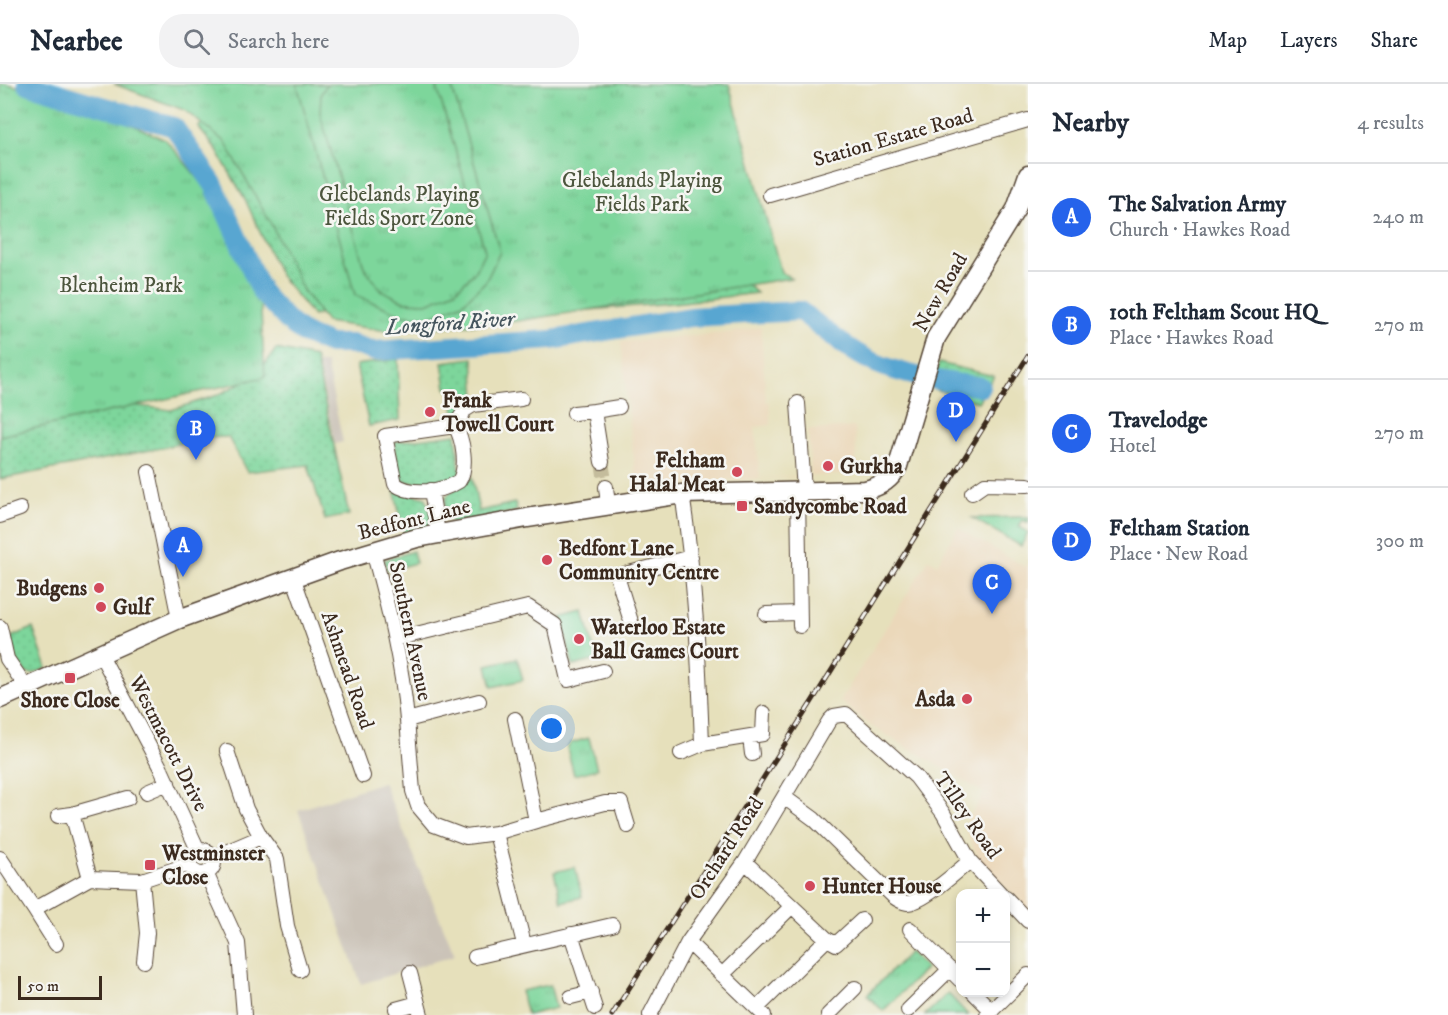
<!DOCTYPE html>
<html lang="en">
<head>
<meta charset="utf-8">
<style>
  body { margin:0; font-family:"IM FELL DW Pica",serif; background:#f2f2f3; color:#1f2937 }
  .controls { position:absolute; right:18px; bottom:18px; display:grid; overflow:hidden; border-radius:12px; box-shadow:0 3px 9px #0003 }
  .controls button { width:54px; height:54px; display:grid; place-items:center; padding:0; border:0; border-bottom:2px solid #e0e1e3; background:#fff; color:#1f2937; font:30px sans-serif }
  .scale { position:absolute; left:18px; bottom:15px; width:84px; box-sizing:border-box; padding-left:6px; border:3px solid #3b2a1e; border-top:0; font-size:16px; line-height:21px; white-space:nowrap; color:#3b2a1e; -webkit-text-stroke:4px #f6f6f2; paint-order:stroke }
  .you { position:absolute; left:552px; top:645px; width:21px; height:21px; margin:-15px; border:4px solid #fff; border-radius:50%; background:#1a73e8; box-shadow:0 0 0 9px #1a73e833 }
  .badge { display:grid; place-items:center; width:39px; height:39px; border-radius:50%; background:#2563eb; color:#fff; font-size:20px; font-weight:700 }
  .pin { position:absolute; translate:-50% -50px; filter:drop-shadow(0 2px 3px #0008) }
  .pin::after { content:''; position:absolute; top:32px; width:21px; height:18px; background:inherit; clip-path:polygon(0 0,100% 0,50% 100%) }
  .list { margin:0; padding:0; list-style:none }
  h2 { display:flex; justify-content:space-between; align-items:center; height:78px; margin:0; padding:0 24px; font-size:26px }
  h2 small { font-size:20px; font-weight:400; color:#747a83 }
  .list li { display:grid; grid-template-columns:39px 1fr auto; gap:18px; align-items:center; box-sizing:border-box; height:108px; padding:0 24px; border-top:2px solid #e0e1e3 }
  .list b { display:block; font-size:22px; white-space:nowrap }
  .list p { margin:0; font-size:20px; white-space:nowrap; color:#747a83 }
  .list em { font-size:20px; font-style:normal; color:#747a83 }
  .icon { flex:none; width:33px; height:33px; fill:none; stroke:currentColor; stroke-width:2; stroke-linecap:round; stroke-linejoin:round }
  .map { position:relative; flex:none; width:1028px; height:931px; overflow:hidden }
  header { display:flex; align-items:center; gap:36px; box-sizing:border-box; height:84px; padding:0 30px; background:#fff; border-bottom:2px solid #e0e1e3 }
  header strong { font-size:28px }
  nav { display:flex; gap:33px; margin-inline-start:auto; font-size:21px }
  .search { width:420px; height:54px; background:#f2f2f3; display:flex; align-items:center; gap:15px; box-sizing:border-box; padding:0 21px; border-radius:24px; color:#747a83; font-size:22px }
  main { display:flex }
  aside { flex:1; background:#fff }
  .map>svg:first-child { display:block }
  .built { fill:#ebd8ba }
  .industrial { fill:#cbc3b8 }
  .grass { fill:url(#grass-dots); stroke:#5c805c; stroke-width:1.5 }
  .park { fill:url(#park-tufts); stroke:#5c805c; stroke-width:1.5 }
  .garden { fill:#7dd69b; stroke:#5c805c; stroke-width:1.5 }
  .lines { fill:none; stroke-linecap:round; stroke-linejoin:round }
  .river { stroke:#58a6d1; stroke-width:20 }
  .minor-tunnel { stroke:#c4bc9c; stroke-width:14; stroke-dasharray:14 7; stroke-linecap:butt }
  .minor-casing { stroke:#554536; stroke-width:16 }
  .secondary-casing { stroke:#554536; stroke-width:21 }
  .minor { stroke:#fff; stroke-width:14 }
  .secondary { stroke:#fff; stroke-width:18 }
  .rail-casing { stroke:#3b2a1e; stroke-width:5 }
  .rail { stroke:#f6f6f2; stroke-width:3; stroke-dasharray:9; stroke-linecap:butt }
  .poi-dot { fill:#d1495b; stroke:#f6f6f2; stroke-width:2 }
  .labels { text-anchor:middle; stroke-width:5; stroke-linejoin:round; paint-order:stroke }
  .street-label { font-size:21px; fill:#3b2a1e; stroke:#f6f6f2 }
  .park-label { font-size:21px; fill:#4c553d; stroke:#f6f6f2 }
  .poi-label { font-size:21px; font-weight:bold; fill:#3b2a1e; stroke:#f6f6f2; text-anchor:start }
  .water-label { font-size:22px; font-style:italic; fill:#45555d; stroke:#f6f6f2 }
</style>
</head>
<body>
<header>
<strong>Nearbee</strong>
<div class="search"><svg class="icon" aria-label="search" viewBox="0 0 24 24"><circle cx="10" cy="10" r="6"/><path d="M15 15l6 6"/></svg>Search here</div>
<nav><a>Map</a><a>Layers</a><a>Share</a></nav>
</header>
<main>
<div class="map">
<svg width="1028" height="931" viewBox="0 0 1028 931">
  <defs>
    <pattern id="grass-dots" width="8" height="8" patternUnits="userSpaceOnUse" patternTransform="scale(1.5)"><rect width="8" height="8" fill="#7dd69b"/><path d="M2 2h.1M6 6h.1" fill="none" stroke="#6db885" stroke-width="1.8" stroke-linecap="round"/></pattern>
    <pattern id="park-tufts" width="24" height="20" patternUnits="userSpaceOnUse" patternTransform="scale(1.5)"><rect width="24" height="20" fill="#7dd69b"/><path d="M3 7l-1-3M5 7V3M7 7l1-3M15 17l-1-3M17 17v-4M19 17l1-3" fill="none" stroke="#6db885"/></pattern>
  </defs>
  <rect width="100%" height="100%" fill="#f6f6f2"/>
  <filter id="ink" filterUnits="userSpaceOnUse"><feTurbulence type="fractalNoise" baseFrequency=".0167" numOctaves="2"/><feDisplacementMap in="SourceGraphic" scale="12" xChannelSelector="R" yChannelSelector="G"/><feConvolveMatrix kernelMatrix="1 2 1 2 8 2 1 2 1" color-interpolation-filters="sRGB"/></filter>
  <filter id="wash" filterUnits="userSpaceOnUse"><feTurbulence type="fractalNoise" baseFrequency=".008" numOctaves="4" result="noise"/><feDisplacementMap in="SourceGraphic" scale="24" xChannelSelector="R" yChannelSelector="G"/><feGaussianBlur stdDeviation="1.35" result="paint"/><feColorMatrix in="noise" values="0 0 0 0 0 0 0 0 0 0 0 0 0 0 0 0 0 1.4 0 .05"/><feComposite in="paint" operator="in"/></filter>
  <g filter="url(#wash)">
    <rect width="100%" height="100%" fill="#e6e0bb"/>
    <path class="built" d="M 761,243 L 766,318 L 769,318 L 771,341 L 755,343 L 760,394 L 811,391 L 808,346 L 855,343 L 857,390 L 711,397 L 711,401 L 664,402 L 637,405 L 621,258 L 736,248 Z
      M 958,444 L 1025,483 L 1028,479 L 1028,826 L 980,777 L 966,747 L 967,738 L 984,709 L 871,642 L 840,617 L 929,475 L 937,480 Z"/>
    <path class="industrial" d="M 326,279 L 343,358 L 335,360 L 318,280 Z
      M 383,698 L 455,871 L 361,900 L 298,726 Z"/>
    <path class="grass" d="M 216,28 L 329,228 L 313,232 L 279,190 L 245,115 L 216,65 L 198,43 Z
      M 744,198 L 757,209 L 683,218 L 553,229 Z
      M 276,265 L 315,273 L 349,431 L 325,436 L 308,381 L 247,388 L 228,353 L 202,354 L 156,365 L 0,395 L 0,338 L 115,319 L 171,326 L 218,311 L 258,290 Z
      M 473,274 L 476,315 L 456,340 L 453,310 L 446,304 L 442,278 Z
      M 398,275 L 400,336 L 369,342 L 356,281 Z
      M 939,279 L 994,292 L 978,318 L 936,306 L 933,298 Z
      M 456,350 L 460,390 C 448,398 414,401 401,396 L 394,361 L 395,358 Z
      M 472,393 L 479,427 L 515,419 L 517,427 L 455,440 L 446,434 C 441,403 453,411 472,393 Z
      M 394,405 L 426,414 L 433,437 L 426,445 L 404,451 Z
      M 413,467 L 416,479 L 387,486 L 384,476 Z
      M 33,544 L 47,584 L 33,590 L 26,589 L 16,575 L 11,553 Z"/>
    <path class="park" d="M 0,0 L 7,0 L 89,21 L 166,56 L 207,105 L 260,212 L 265,293 L 0,352 Z
      M 114,0 L 729,0 L 781,188 L 791,194 L 518,237 L 387,247 L 326,238 L 303,206 L 271,140 L 225,58 L 184,26 Z
      M 517,574 L 523,596 L 492,603 L 487,581 Z
      M 589,654 L 597,685 L 574,691 L 567,664 L 571,659 Z
      M 575,783 L 582,813 L 561,818 L 554,788 Z
      M 910,868 L 926,884 L 883,927 L 867,911 Z
      M 550,901 L 556,924 L 527,931 L 521,907 Z"/>
    <path class="garden" d="M 297,0 L 327,0 L 321,10 L 320,29 L 364,183 L 381,206 L 405,218 L 427,219 L 455,207 L 474,189 L 485,167 L 436,0 L 451,0 L 500,168 L 486,197 L 463,219 L 430,233 L 403,231 L 355,211 Z
      M 1028,433 L 1028,439 L 1023,436 L 1019,442 L 1028,449 L 1021,462 L 972,434 Z
      M 584,528 L 597,576 L 573,582 L 561,534 Z
      M 948,909 L 968,931 L 925,931 Z"/>
    <g class="lines">
      <path class="river" d="M 27,0 L 174,43 L 214,101 L 262,209 L 288,237 L 303,249 L 330,260 L 352,260 L 374,267 L 551,256 L 691,233 L 800,227 C 823,244 846,265 873,278 C 907,293 944,297 981,303"/>
    </g>
  </g>
  <g filter="url(#ink)">
    <g class="lines">
      <path class="minor-tunnel" d="M 602,378 L 606,403"/>
      <g class="minor-casing">
        <path id="minor" d="M 770,111 L 1028,36
          M 798,319 L 804,407
          M 574,329 L 594,327
          M 455,342 C 463,355 468,383 459,397 C 442,408 411,412 395,400 L 385,352 L 455,342 L 465,326 L 473,321 L 521,315
          M 602,378 L 594,327 L 619,323
          M 149,388 L 179,535
          M 606,403 L 608,421
          M 431,406 L 438,449
          M 798,407 L 800,542
          M 972,409 L 985,400 L 1028,401
          M 682,410 C 695,493 699,576 702,660
          M 0,432 L 20,425
          M 373,467 C 388,522 402,578 407,636 L 479,617
          M 292,494 L 297,504 L 363,692
          M 766,530 L 799,529
          M 0,543 L 7,575 L 20,594 L 24,605
          M 633,544 L 617,492 L 691,473
          M 395,555 L 528,523 L 555,541 L 568,596 L 603,587
          M 101,571 L 160,683 L 198,766
          M 407,636 L 413,707 L 418,722 L 434,741 L 466,753 L 496,749 L 536,737 L 515,635
          M 750,653 L 752,670
          M 227,667 L 246,725 L 261,753 L 277,775 L 287,842 L 300,886
          M 681,669 L 702,660 L 763,650 L 764,629
          M 147,708 L 168,699
          M 784,713 L 814,735 L 894,813 C 898,816 902,818 907,819 C 923,819 956,788 970,777
          M 72,730 L 90,794
          M 58,732 L 72,730 L 128,714
          M 536,737 L 605,719 L 621,719 L 628,742
          M 496,749 L 524,860
          M190 778a12 12 0 1 1 24 0a12 12 0 1 1-24 0Z
          M 214,773 L 261,753
          M 0,774 L 34,825
          M 745,778 L 827,855 L 836,860 L 862,836
          M 206,789 L 238,859 L 244,931
          M 142,796 L 147,849 L 144,877
          M 1006,814 L 1028,837
          M 910,845 L 960,896
          M 571,850 L 595,924
          M 688,858 L 764,931
          M 56,860 L 34,825 L 90,794 L 142,796 L 190,780
          M 475,873 L 612,841
          M 410,889 L 421,931
          M 722,891 L 791,823
          M 973,908 L 992,927
          M 571,913 L 591,908
          M 757,924 L 827,855
          M 396,925 L 418,919
          M 908,926 L 950,885
          M 650,931 L 688,858 L 745,778 L 829,637 L 834,632 L 846,630 L 916,693 L 943,729 L 970,777 L 1001,810
          M 828,931 L 855,904
          M 987,931 L 1028,891"/>
      </g>
      <g class="secondary-casing">
        <path id="secondary" d="M 0,615 L 179,535 L 340,477 L 417,454 L 527,434 L 682,410 L 865,406 C 880,403 891,396 898,382 L 936,254 L 1016,125 L 1028,91"/>
      </g>
      <use href="#minor" class="minor"/>
      <use href="#secondary" class="secondary"/>
      <g class="rail-casing">
        <path id="rail" d="M 612,931 L 813,616 L 1028,272"/>
      </g>
      <use href="#rail" class="rail"/>
    </g>
  </g>
  <g class="poi-dot">
    <circle cx="430" cy="328" r="6"/>
    <circle cx="828" cy="382" r="6"/>
    <circle cx="737" cy="388" r="6"/>
    <rect x="736" y="416" width="12" height="12" rx="3"/>
    <circle cx="547" cy="476" r="6"/>
    <circle cx="99" cy="504" r="6"/>
    <circle cx="101" cy="523" r="6"/>
    <circle cx="579" cy="555" r="6"/>
    <rect x="64" y="588" width="12" height="12" rx="3"/>
    <circle cx="967" cy="615" r="6"/>
    <rect x="144" y="775" width="12" height="12" rx="3"/>
    <circle cx="810" cy="802" r="6"/>
  </g>
  <g class="labels">
    <g class="street-label">
      <text transform="translate(893 53) rotate(-16)" y="7">Station Estate Road</text>
      <text transform="translate(940 208) rotate(-60)" y="7">New Road</text>
      <text transform="translate(414 435) rotate(-14)" y="7">Bedfont Lane</text>
      <text transform="translate(411 547) rotate(78)" y="7">Southern Avenue</text>
      <text transform="translate(348 586) rotate(71)" y="7">Ashmead Road</text>
      <text transform="translate(169 659) rotate(63)" y="7">Westmacott Drive</text>
      <text transform="translate(968 731) rotate(55)" y="7">Tilley Road</text>
      <text transform="translate(726 764) rotate(-57)" y="7">Orchard Road</text>
    </g>
    <g class="park-label">
      <text x="642" y="103">Glebelands Playing<tspan x="642" dy="24">Fields Park</tspan></text>
      <text x="399" y="117">Glebelands Playing<tspan x="399" dy="24">Fields Sport Zone</tspan></text>
      <text x="121" y="208">Blenheim Park</text>
    </g>
    <g class="poi-label">
      <text x="442" y="323">Frank<tspan x="442" dy="24">Towell Court</tspan></text>
      <text x="725" y="383" text-anchor="end">Feltham<tspan x="725" dy="24">Halal Meat</tspan></text>
      <text x="840" y="389">Gurkha</text>
      <text x="754" y="429">Sandycombe Road</text>
      <text x="559" y="471">Bedfont Lane<tspan x="559" dy="24">Community Centre</tspan></text>
      <text x="87" y="511" text-anchor="end">Budgens</text>
      <text x="113" y="530">Gulf</text>
      <text x="591" y="550">Waterloo Estate<tspan x="591" dy="24">Ball Games Court</tspan></text>
      <text x="955" y="622" text-anchor="end">Asda</text>
      <text x="70" y="623" text-anchor="middle">Shore Close</text>
      <text x="162" y="776">Westminster<tspan x="162" dy="24">Close</tspan></text>
      <text x="822" y="809">Hunter House</text>
    </g>
    <g class="water-label">
      <text transform="translate(450 238) rotate(-4)" y="8">Longford River</text>
    </g>
  </g>
</svg>
<div class="controls">
<button>+</button>
<button>−</button>
</div>
<div class="scale">50 m</div>
<div class="you"></div>
<div class="pin badge" style="left:183px;top:493px">A</div>
<div class="pin badge" style="left:196px;top:376px">B</div>
<div class="pin badge" style="left:992px;top:530px">C</div>
<div class="pin badge" style="left:956px;top:358px">D</div>
</div>
<aside>
<h2>Nearby<small>4 results</small></h2>
<ul class="list">
<li><span class="badge">A</span><div><b>The Salvation Army</b><p>Church · Hawkes Road</p></div><em>240 m</em></li>
<li><span class="badge">B</span><div><b>10th Feltham Scout HQ</b><p>Place · Hawkes Road</p></div><em>270 m</em></li>
<li><span class="badge">C</span><div><b>Travelodge</b><p>Hotel</p></div><em>270 m</em></li>
<li><span class="badge">D</span><div><b>Feltham Station</b><p>Place · New Road</p></div><em>300 m</em></li>
</ul>
</aside>
</main>
</body>
</html>
